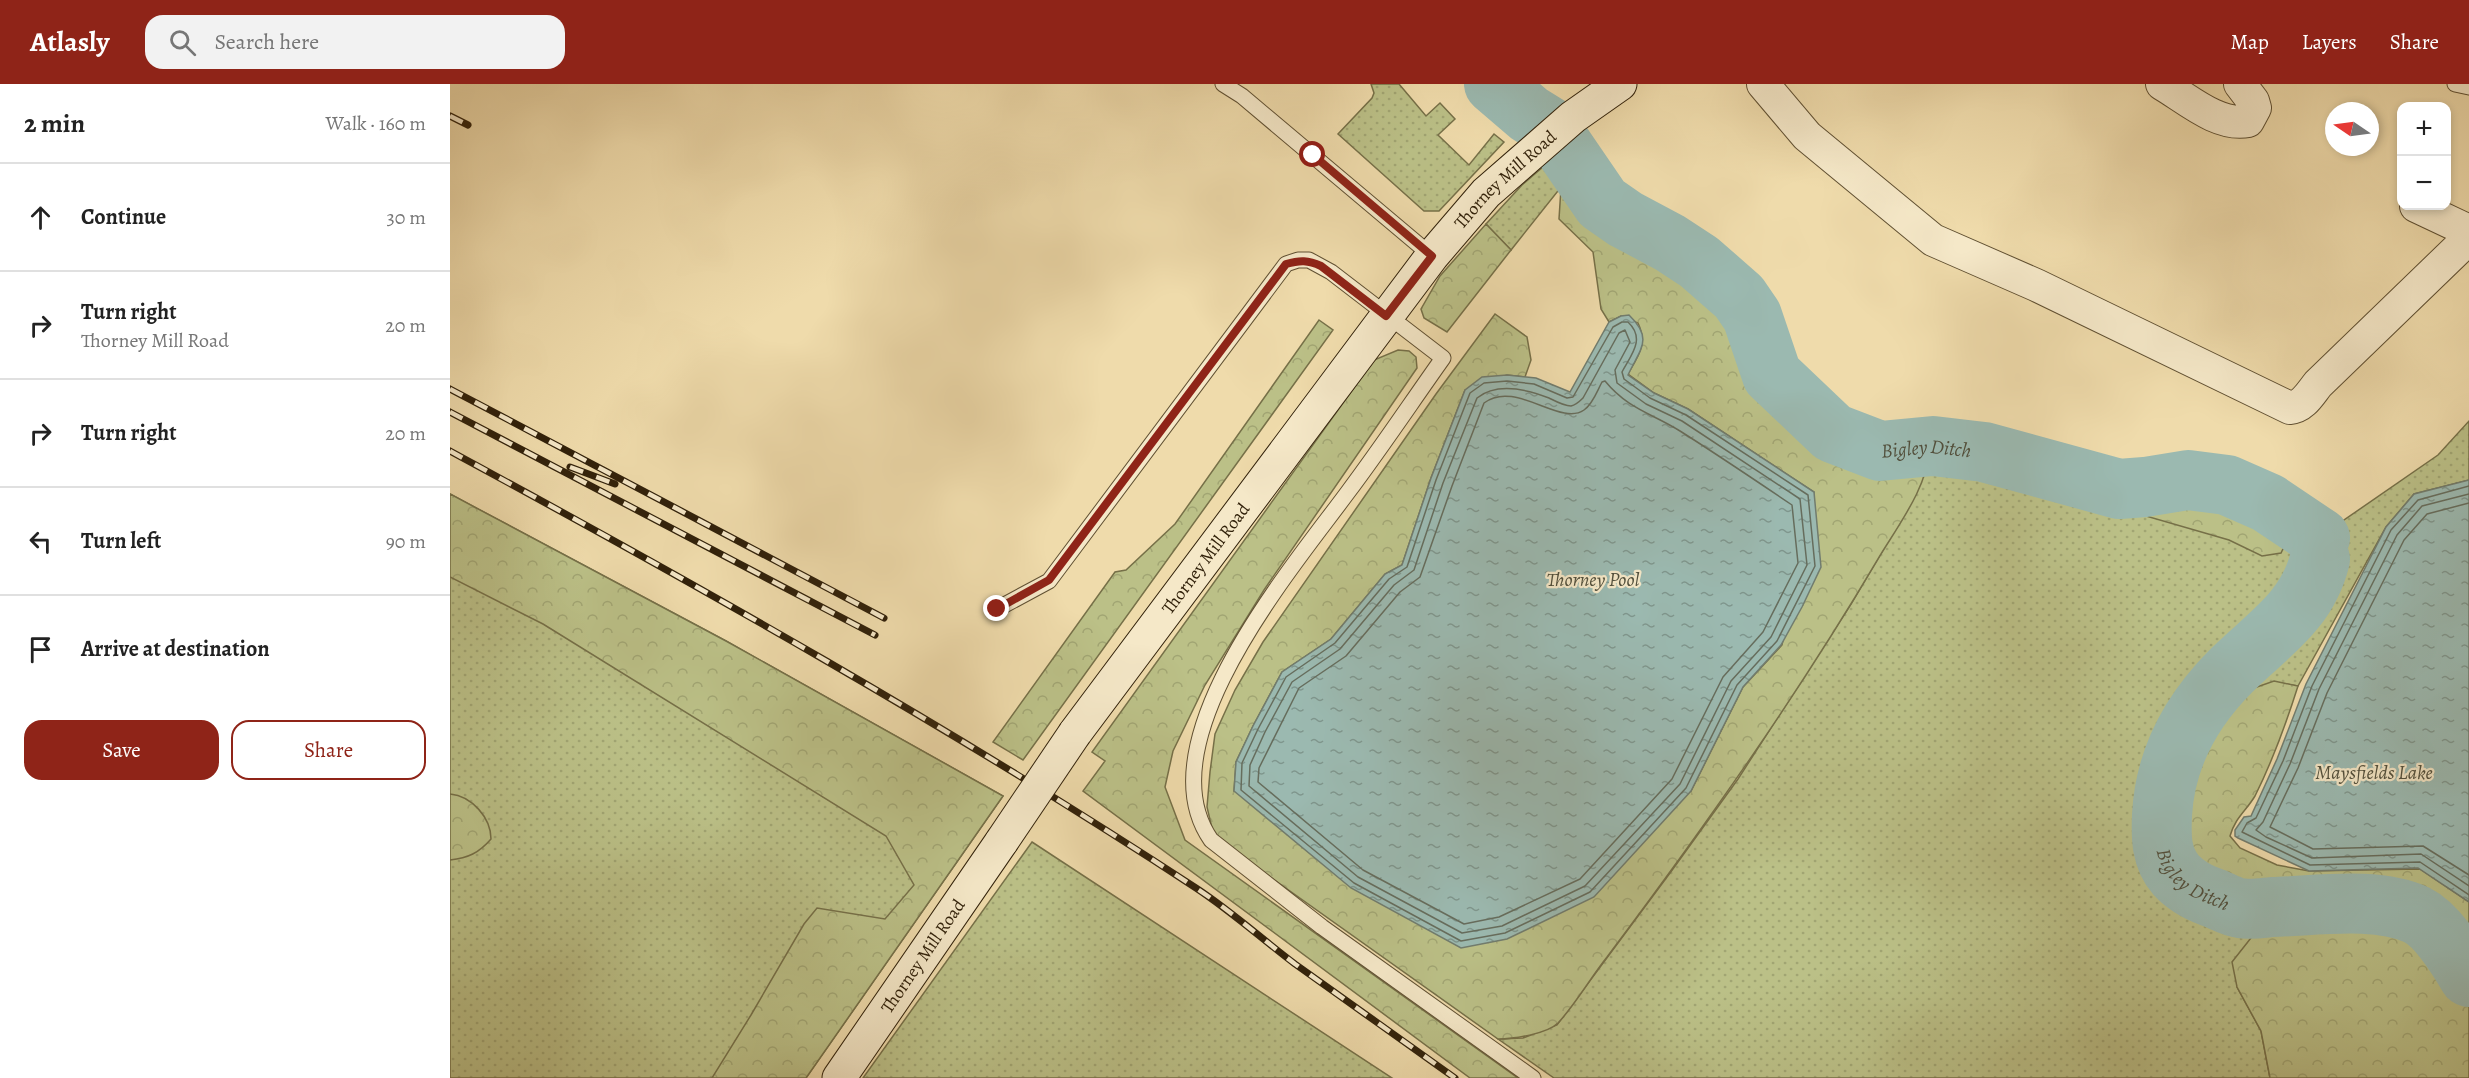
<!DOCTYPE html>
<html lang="en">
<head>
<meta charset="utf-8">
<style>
  body { margin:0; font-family:Alegreya,serif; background:#f2f2f2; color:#222 }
  .controls { position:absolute; right:18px; top:18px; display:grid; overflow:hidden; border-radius:12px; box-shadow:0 3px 9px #0003 }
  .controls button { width:54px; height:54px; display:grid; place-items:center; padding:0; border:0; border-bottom:2px solid #e0e0e0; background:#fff; color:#222; font:30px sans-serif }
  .compass { position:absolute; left:1875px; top:18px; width:54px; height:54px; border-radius:50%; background:#fff; box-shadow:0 3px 9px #0003; rotate:283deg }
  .stop { position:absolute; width:18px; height:18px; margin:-14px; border:4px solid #8f2418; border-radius:50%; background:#fff }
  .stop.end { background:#8f2418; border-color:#fff; box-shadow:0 2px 6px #0008 }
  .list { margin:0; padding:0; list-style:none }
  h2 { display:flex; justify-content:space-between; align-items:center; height:78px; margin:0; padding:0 24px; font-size:26px }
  h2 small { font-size:20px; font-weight:400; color:#767676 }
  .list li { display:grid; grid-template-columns:39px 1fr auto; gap:18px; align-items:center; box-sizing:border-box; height:108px; padding:0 24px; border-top:2px solid #e0e0e0 }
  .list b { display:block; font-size:22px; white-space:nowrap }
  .list p { margin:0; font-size:20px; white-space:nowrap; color:#767676 }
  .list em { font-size:20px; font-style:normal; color:#767676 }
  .actions { display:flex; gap:12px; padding:18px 24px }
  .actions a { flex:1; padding:14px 0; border:2px solid #8f2418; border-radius:18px; text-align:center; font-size:21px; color:#8f2418 }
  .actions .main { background:#8f2418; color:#fff }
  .icon { flex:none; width:33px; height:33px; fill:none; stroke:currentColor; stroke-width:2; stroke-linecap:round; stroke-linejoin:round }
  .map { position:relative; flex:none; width:2019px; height:994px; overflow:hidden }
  header { display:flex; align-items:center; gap:36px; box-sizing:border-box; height:84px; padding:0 30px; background:#8f2418; color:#fff }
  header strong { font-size:28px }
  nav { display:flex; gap:33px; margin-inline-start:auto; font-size:21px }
  .search { width:420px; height:54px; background:#f2f2f2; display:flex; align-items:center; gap:15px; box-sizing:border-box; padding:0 21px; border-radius:18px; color:#767676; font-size:22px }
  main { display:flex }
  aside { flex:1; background:#fff }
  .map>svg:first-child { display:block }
  .grass { fill:url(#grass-dots); stroke:#767048; stroke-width:1.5 }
  .forest { fill:url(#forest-crowns); stroke:#767048; stroke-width:1.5 }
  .water { fill:url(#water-ripples); stroke:#717c6e; stroke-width:1.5 }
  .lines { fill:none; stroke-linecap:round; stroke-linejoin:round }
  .shore { stroke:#666d5d; stroke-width:1.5 }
  .stream { stroke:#717c6e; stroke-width:10 }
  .river { stroke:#9bb9b0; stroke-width:60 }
  .lane-casing { stroke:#605032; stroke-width:17 }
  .street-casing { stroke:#605032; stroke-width:34 }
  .secondary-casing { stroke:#31210a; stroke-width:35 }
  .lane { stroke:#f5e8c8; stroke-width:15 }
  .street { stroke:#f5e8c8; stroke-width:32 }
  .secondary { stroke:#f5e8c8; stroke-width:33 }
  .rail-casing { stroke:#31210a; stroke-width:7 }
  .rail { stroke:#f5e8c8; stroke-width:4.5; stroke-dasharray:14; stroke-linecap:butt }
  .secondary-bridge-casing { stroke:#31210a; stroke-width:35; stroke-linecap:butt }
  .secondary-bridge { stroke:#f5e8c8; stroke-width:33 }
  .route { stroke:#8f2418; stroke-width:8 }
  .labels { text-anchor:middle; stroke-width:4.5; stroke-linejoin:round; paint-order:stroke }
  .street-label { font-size:18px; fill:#31210a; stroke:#f5e8c8 }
  .water-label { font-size:20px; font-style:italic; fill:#514f3c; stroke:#f5e8c8 }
</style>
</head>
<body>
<header>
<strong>Atlasly</strong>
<div class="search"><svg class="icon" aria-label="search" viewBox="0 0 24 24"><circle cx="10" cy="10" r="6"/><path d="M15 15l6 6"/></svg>Search here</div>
<nav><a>Map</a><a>Layers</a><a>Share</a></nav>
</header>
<main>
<aside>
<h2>2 min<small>Walk · 160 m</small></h2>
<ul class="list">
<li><svg class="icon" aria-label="ahead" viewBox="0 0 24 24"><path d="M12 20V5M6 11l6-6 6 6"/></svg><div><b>Continue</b></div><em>30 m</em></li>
<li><svg class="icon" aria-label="right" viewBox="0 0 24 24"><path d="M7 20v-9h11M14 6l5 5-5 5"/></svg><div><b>Turn right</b><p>Thorney Mill Road</p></div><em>20 m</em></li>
<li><svg class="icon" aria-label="right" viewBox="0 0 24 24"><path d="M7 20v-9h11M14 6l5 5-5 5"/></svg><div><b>Turn right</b></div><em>20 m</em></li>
<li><svg class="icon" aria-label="left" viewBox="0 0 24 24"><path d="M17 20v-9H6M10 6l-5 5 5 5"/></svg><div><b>Turn left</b></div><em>90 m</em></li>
<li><svg class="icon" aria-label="arrive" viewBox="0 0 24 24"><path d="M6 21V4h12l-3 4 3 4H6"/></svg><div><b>Arrive at destination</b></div></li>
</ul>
<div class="actions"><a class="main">Save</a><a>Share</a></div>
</aside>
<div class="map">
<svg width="2019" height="994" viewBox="0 0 2019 994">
  <defs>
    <pattern id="grass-dots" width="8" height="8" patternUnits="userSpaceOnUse" patternTransform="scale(1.5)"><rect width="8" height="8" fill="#bbc087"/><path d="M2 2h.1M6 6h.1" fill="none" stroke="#a1a573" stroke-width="1.8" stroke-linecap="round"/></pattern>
    <pattern id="forest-crowns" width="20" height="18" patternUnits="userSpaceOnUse" patternTransform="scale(1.5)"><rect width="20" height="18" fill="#bbc087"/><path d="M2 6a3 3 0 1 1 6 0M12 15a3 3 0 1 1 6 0" fill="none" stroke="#a1a573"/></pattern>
    <pattern id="water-ripples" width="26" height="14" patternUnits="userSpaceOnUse" patternTransform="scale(1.5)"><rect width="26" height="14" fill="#9bb9b0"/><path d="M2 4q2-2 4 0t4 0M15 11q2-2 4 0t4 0" fill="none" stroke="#7f968d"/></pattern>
  </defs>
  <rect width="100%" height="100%" fill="#efdbab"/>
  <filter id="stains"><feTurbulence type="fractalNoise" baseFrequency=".00333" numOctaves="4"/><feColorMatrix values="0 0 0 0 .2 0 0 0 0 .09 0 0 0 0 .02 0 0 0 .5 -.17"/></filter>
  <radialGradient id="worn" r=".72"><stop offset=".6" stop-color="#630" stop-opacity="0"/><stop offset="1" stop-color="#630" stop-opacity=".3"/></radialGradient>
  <path class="grass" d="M 921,0 L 949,0 L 976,32 L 990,19 L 1005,35 L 988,51 L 1019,81 L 1044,50 L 1054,58 L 989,127 L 974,127 L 888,50 L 922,14 L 924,9 Z
    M 1108,70 L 1123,88 L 1061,166 L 1036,140 L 1072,101 Z
    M 2019,337 L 2019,396 L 1964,410 L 1936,443 L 1848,602 L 1824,598 L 1784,611 L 1751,630 L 1856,525 L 1874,493 L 1881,445 L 1988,371 Z
    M 1478,374 L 1536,377 L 1659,409 L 1819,439 L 1840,450 L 1864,457 C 1865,462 1866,469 1866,475 C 1862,516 1792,565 1765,596 C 1735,629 1715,669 1708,713 C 1703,738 1701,761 1712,784 C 1715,789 1717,796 1721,800 C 1741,821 1778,830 1805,829 L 1813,840 L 1787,903 L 1811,947 L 1820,994 L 1104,994 L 1048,955 L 1073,954 L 1107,941 L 1220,789 L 1288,695 L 1401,520 L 1466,410 Z
    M 0,410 L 276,557 L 553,712 L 356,994 L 0,994 Z
    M 582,758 L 942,994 L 413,994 Z"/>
  <path class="forest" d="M 1123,88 L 1150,131 L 1190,149 L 1245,183 L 1280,216 L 1298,240 L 1311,284 L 1328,310 L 1370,324 L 1395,346 L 1446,366 L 1478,365 C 1481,399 1445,446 1428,475 C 1346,614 1253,745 1157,873 C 1141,893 1125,921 1108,939 C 1097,950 1063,955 1048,955 L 764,753 L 757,723 L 760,688 L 765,650 L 785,606 L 813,558 L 986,310 L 1045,230 L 1077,253 L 1081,276 L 1075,293 L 1057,291 L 1015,306 L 981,394 L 952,481 L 935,490 L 881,555 L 832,588 L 803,642 L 786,678 L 784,707 L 1241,707 L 1293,603 L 1332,561 L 1364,408 L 1238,325 L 1204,309 L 1178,290 C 1188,272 1198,260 1188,239 L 1171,232 L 1159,238 L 1151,225 L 1143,168 L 1109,135 L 1111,104 Z
    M 1036,140 L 1061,166 L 997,248 L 974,234 L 971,225 L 990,192 Z
    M 869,236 L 883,246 L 573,676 L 543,658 L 665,488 L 676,486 L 725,440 Z
    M 948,266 L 959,267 L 966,273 L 967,284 L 814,506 L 755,601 L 723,667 L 715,703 L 735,756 L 1068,994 L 1020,994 L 633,707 L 655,677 L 642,668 L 924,276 Z
    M 1715,406 L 1794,417 L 1818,431 L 1840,450 L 1831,469 L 1812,472 L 1779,456 L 1675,426 L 1672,411 Z
    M 0,410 L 276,557 L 553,712 L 356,994 L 262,994 L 301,931 L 354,840 L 367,824 L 435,835 L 464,801 L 436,752 L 93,540 L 0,493 Z
    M 1824,597 L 1848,602 C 1836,640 1823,676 1805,712 C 1796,727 1785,734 1780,752 L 1790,764 L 1827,781 L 1859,787 L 1970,785 L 2019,818 L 2019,881 L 1989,838 L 1965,826 L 1931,816 L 1837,816 L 1771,807 L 1750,794 L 1727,774 L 1722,746 L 1726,702 L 1751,630 L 1784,611 Z
    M 0,710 C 22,712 41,734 41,755 C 29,769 18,774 0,776 Z
    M 1925,828 L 1965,836 L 1983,848 L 2019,910 L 2019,994 L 1820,994 L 1811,947 L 1787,903 L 1782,878 L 1812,840 L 1805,829 Z"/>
  <path class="water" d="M 1033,0 L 1055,0 L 1076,20 L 1088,25 L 1072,39 L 1055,17 Z
    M 1179,231 C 1204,255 1190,265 1178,291 L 1204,309 L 1238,325 L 1364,408 L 1371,483 L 1352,523 L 1331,561 L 1293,603 L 1241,707 L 1144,813 L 1057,855 L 1011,864 L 901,804 L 784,707 L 786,678 L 803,642 L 832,588 L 881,555 L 935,490 L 952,481 L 981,394 L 1015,306 L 1032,293 L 1057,291 L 1086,294 L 1120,308 L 1159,238 L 1171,232 Z
    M 2019,396 L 2019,818 L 1968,784 L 1859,787 L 1788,754 L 1785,752 L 1785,746 L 1794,733 L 1801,732 L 1827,675 L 1856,600 L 1936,443 L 1964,410 Z"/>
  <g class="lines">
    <path class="shore" d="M 1172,238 L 1178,238 C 1196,255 1181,271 1172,288 L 1174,295 L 1200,314 L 1236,331 L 1358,411 L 1365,482 L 1327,557 L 1287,601 L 1236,704 L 1140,808 L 1055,849 L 1011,857 L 904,799 L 791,706 L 792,679 L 808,645 L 836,593 L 885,559 L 939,495 L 957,483 L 986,396 L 1020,309 L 1034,299 L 1057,297 L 1084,300 L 1117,314 L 1123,313 L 1163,243 Z
      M 1175,246 L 1180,258 L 1165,286 L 1167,299 L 1196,320 L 1232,337 L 1350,415 L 1357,481 L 1321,553 L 1281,597 L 1230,700 L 1135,802 L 1052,842 L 1012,849 L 908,793 L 799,702 L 800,681 L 815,648 L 842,598 L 890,565 L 944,501 L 964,486 L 993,399 L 1027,314 C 1047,298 1076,305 1099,314 C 1105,317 1114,322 1121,322 C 1126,321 1129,318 1133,314 L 1169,249 Z
      M 1155,297 C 1178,325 1201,329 1230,347 C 1268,371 1305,396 1342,421 L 1348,479 L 1313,548 L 1273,593 L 1222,695 L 1130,795 L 1049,833 L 1014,840 L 913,786 L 808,698 L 809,684 L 849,604 L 896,572 L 950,508 L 970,493 L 1002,402 L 1034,319 C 1065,295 1110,343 1134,326 C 1143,320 1147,307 1152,298 Z
      M 2019,402 L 1968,416 L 1941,446 L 1862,602 L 1833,677 L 1806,734 L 1797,739 L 1792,748 L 1860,781 L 1970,778 L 2019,811
      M 2019,410 L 1972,422 L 1947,451 L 1869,605 L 1840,680 L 1813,738 L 1806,746 L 1816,753 L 1862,774 L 1971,770 L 2019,802
      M 2019,419 L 1977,430 L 1954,456 L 1877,609 L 1848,684 L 1820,743 L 1863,765 L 1973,762 L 2019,791"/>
    <path class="stream" d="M 1870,475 L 1870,454"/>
    <g class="river">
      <path id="s1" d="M 1044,0 L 1079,30 L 1100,43 L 1152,119 L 1175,135 L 1220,159 L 1249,178 L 1289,213 L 1302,232 L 1322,291 L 1383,349 L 1430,367 L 1483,362 L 1534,368 L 1669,405 L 1695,403 L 1738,396 L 1777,401 L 1818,419 L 1870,454"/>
      <path id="s2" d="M 1870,475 C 1857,528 1817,551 1781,587 C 1741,627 1715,675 1712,731 C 1711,753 1711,774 1726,791 C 1736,802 1747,808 1761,813 C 1770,816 1781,823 1790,824 C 1800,826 1812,824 1822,823 C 1865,822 1927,812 1967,831 C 1987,841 2007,873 2019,893"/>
    </g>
    <g class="lane-casing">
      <path id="lane" d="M 773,0 L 792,12 L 982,172
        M 2005,0 L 2019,3
        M 547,525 L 599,497 L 836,180 L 848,176 L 859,176 L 881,188 L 993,274 C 961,319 931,364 898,408 C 842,484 693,659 761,756 L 872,843 L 1083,994"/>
    </g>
    <g class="street-casing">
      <path id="street" d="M 1313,0 L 1357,52 L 1483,156 L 1586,201 L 1840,324 C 1853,323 1860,310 1868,300 L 2019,154
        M 1712,0 C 1736,14 1768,43 1798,37 L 1805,24 L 1803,17 L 1790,0
        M 1966,122 L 2019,147"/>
    </g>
    <g class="secondary-casing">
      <g id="secondary">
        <path id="s3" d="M 625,649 L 937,232 L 982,172 L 1036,109 L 1123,33 L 1170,0"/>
        <path id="s4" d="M 389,994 L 552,757"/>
      </g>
    </g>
    <use href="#lane" class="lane"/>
    <use href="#street" class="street"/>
    <use href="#secondary" class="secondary"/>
    <g class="rail-casing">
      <path id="rail" d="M 0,32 L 18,41
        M 0,305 L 434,534
        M 0,328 L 425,551
        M 0,367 C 253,504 505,646 746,804 C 781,827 812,855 845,880 C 898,918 952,956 1005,994
        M 120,383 L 165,400"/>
    </g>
    <use href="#rail" class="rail"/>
    <g class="secondary-bridge-casing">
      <path id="secondary-bridge" d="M 552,757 L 625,649"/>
    </g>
    <use href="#secondary-bridge" class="secondary-bridge"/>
  </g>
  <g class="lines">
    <path class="route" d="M 547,525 L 599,496 L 836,180 C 850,176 858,176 871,182 L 936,232 L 982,172 L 863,71"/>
  </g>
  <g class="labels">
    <g class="street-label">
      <text dy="6" stroke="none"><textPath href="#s3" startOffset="702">Thorney Mill Road</textPath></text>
      <text dy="6" stroke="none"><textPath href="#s3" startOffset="218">Thorney Mill Road</textPath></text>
      <text dy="6" stroke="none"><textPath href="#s4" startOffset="148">Thorney Mill Road</textPath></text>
    </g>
    <g class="water-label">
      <text dy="7" stroke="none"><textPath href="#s1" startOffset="596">Bigley Ditch</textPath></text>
      <text x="1143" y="502">Thorney Pool</text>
      <text x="1924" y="695">Maysfields Lake</text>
      <text dy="7" stroke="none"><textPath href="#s2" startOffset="388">Bigley Ditch</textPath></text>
    </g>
  </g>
  <rect width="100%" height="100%" filter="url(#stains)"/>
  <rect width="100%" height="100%" fill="url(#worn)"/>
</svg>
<div class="controls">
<button>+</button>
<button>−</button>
</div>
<svg class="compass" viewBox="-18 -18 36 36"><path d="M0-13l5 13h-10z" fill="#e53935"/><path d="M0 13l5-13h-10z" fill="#767676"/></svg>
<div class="stop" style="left:863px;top:71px"></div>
<div class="stop end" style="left:547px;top:525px"></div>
</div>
</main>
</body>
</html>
